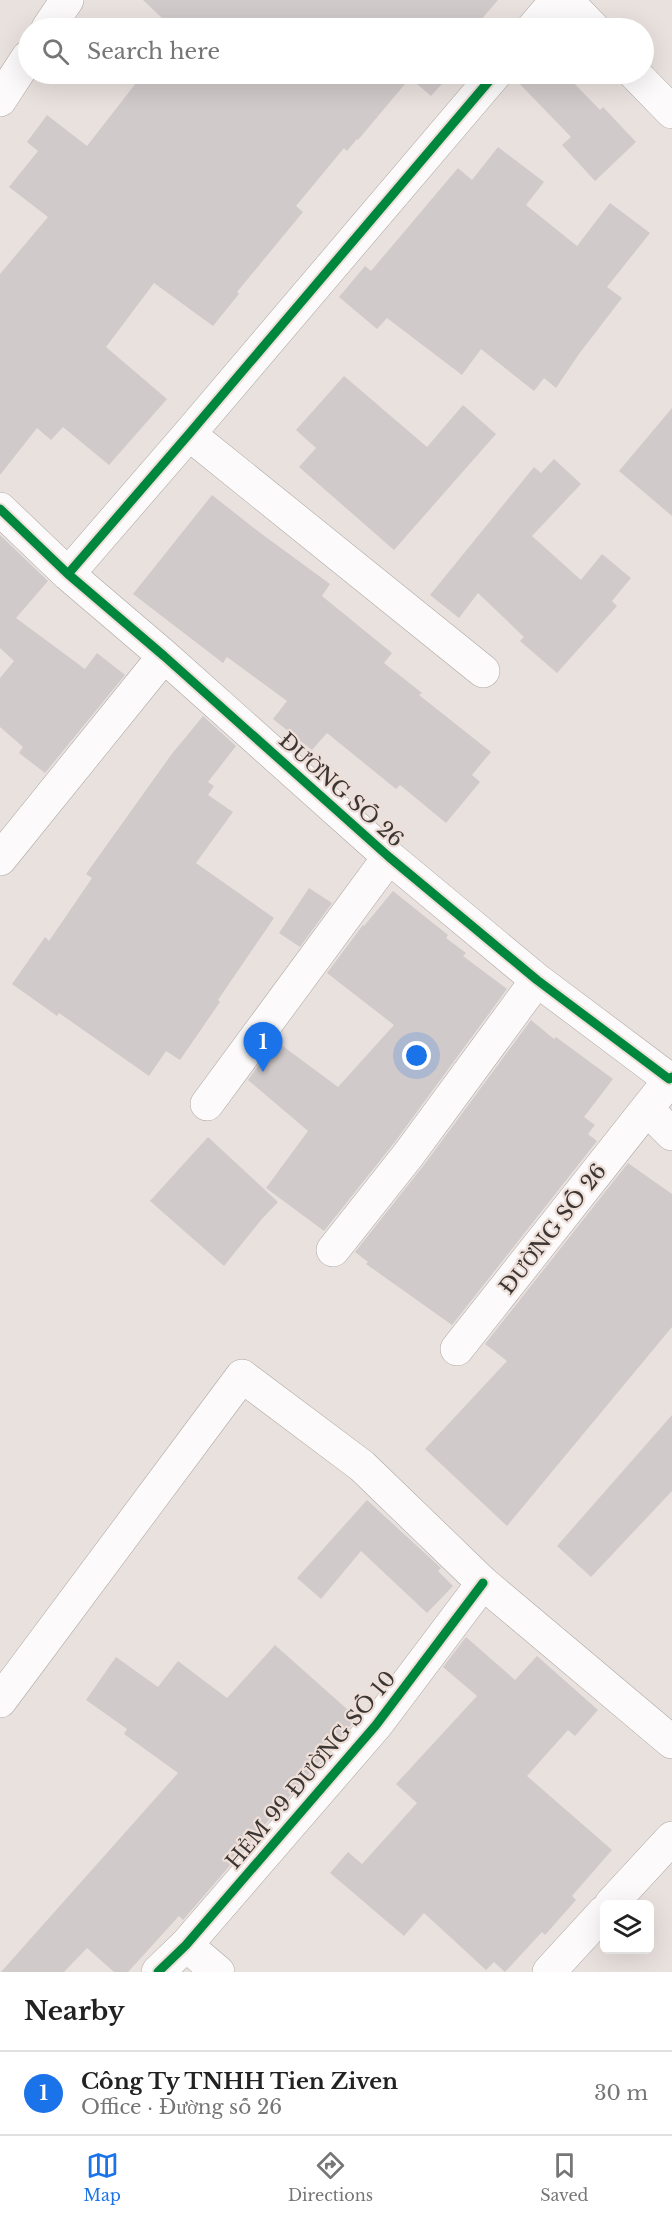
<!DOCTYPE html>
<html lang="en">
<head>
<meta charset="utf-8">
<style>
  body { margin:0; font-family:"Libre Baskerville",serif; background:#f6f6f6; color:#222 }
  .controls { position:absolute; right:18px; bottom:18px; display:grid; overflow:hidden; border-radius:9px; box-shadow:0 6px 24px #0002 }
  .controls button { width:54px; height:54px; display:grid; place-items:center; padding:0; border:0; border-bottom:2px solid #e0e0e0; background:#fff; color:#222; font:30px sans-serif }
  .you { position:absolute; left:417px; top:1056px; width:21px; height:21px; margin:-15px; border:4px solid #fff; border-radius:50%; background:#1a73e8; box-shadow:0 0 0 9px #1a73e833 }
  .badge { display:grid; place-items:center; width:39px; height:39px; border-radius:50%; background:#1a73e8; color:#fff; font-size:20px; font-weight:700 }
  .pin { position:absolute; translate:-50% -50px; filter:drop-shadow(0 2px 3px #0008) }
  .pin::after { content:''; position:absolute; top:32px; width:21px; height:18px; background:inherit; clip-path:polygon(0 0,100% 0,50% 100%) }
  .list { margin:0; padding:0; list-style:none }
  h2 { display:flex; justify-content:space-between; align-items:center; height:78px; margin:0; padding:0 24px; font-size:26px }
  h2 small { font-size:20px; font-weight:400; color:#767676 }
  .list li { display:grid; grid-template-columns:39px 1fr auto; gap:18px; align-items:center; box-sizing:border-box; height:84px; padding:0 24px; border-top:2px solid #e0e0e0 }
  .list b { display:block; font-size:22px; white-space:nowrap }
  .list p { margin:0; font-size:20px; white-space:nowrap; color:#767676 }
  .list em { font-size:20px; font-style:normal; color:#767676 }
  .icon { flex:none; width:33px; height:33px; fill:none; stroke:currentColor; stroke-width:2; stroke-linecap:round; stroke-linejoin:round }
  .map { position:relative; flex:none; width:672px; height:1972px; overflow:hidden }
  .search { position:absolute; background:#fff; box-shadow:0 6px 24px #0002; left:18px; right:18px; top:18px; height:66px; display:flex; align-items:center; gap:15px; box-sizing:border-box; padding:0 21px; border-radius:33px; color:#767676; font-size:22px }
  .sheet { height:162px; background:#fff }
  nav { display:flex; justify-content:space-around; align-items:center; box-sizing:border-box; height:84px; border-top:2px solid #e0e0e0; background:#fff; font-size:16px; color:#767676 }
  nav a { display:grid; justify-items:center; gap:3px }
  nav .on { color:#1a73e8 }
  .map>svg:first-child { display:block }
  .building { fill:#d1caca }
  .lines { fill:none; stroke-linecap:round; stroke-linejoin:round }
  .minor-casing { stroke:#aba5a3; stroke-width:34 }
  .minor { stroke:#fcfafa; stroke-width:33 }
  .cycleway-casing { stroke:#eedfd9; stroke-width:13 }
  .cycleway { stroke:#00873e; stroke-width:9 }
  .labels { text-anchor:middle; stroke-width:4.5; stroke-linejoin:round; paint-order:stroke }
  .street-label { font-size:21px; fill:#3c3633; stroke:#eedfd9 }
</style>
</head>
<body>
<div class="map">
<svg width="672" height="1972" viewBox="0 0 672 1972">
  <rect width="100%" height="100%" fill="#e9e1de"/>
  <path class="building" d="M 143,0 L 498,0 L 474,28 L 153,28 L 162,18 Z
    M 143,74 L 451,74 L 431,96 L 410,78 L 358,140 L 357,139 L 347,151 L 344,148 L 296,206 L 303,212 L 237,292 L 239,294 L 213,326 L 154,283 L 106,347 L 167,399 L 109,465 L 63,427 L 51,440 L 37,428 L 0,475 L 0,274 L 48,217 L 9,187 L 38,151 L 27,142 L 47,115 L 87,146 Z
    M 513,74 L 565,74 L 600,110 L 603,107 L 636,142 L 595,181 L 562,145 L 571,137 L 513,77 Z
    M 498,147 L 544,182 L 526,205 L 577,246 L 610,203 L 650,233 L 607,287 L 622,298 L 579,354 L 556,388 L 544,378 L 534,391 L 481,349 L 462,375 L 387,318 L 377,329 L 339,297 L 365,266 L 371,271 L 458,168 L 472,180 Z
    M 344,376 L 427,447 L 463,405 L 496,434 L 394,550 L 299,467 L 316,448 L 296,430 Z
    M 672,408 L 672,516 L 619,471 Z
    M 554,459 L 581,484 L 532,536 L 581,580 L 602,554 L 631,578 L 612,601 L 617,606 L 557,673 L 520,641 L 524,637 L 478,593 L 459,618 L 430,595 L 534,467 L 541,473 Z
    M 212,495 L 259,532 L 330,584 L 322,596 L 392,653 L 384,663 L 422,693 L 419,695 L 491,752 L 472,775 L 480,782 L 446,823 L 400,785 L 396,789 L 327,733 L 312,750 L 273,719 L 287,701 L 227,657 L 223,663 L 133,594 Z
    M 0,535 L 48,581 L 16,618 L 85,669 L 97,653 L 125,675 L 45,773 L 19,753 L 23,747 L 0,727 L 0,678 L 14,661 L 0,648 Z
    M 203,716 L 236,746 L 208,782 L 214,786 L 208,795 L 233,812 L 196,863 L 274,918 L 218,1000 L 220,1002 L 180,1060 L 166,1051 L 149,1076 L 59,1013 L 57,1016 L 12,984 L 45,937 L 49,941 L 92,878 L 86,874 L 171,755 Z
    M 309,888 L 332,903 L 300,947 L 279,933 Z
    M 393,891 L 448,935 L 446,938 L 466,953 L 463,956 L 507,989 L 394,1143 L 324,1231 L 266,1188 L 308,1131 L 248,1080 L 276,1041 L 338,1087 L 394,1025 L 327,973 L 363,925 L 364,926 Z
    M 531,1020 L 554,1039 L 556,1037 L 613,1079 L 584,1117 L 595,1125 L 588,1134 L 597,1141 L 452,1325 L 366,1264 L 368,1262 L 355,1252 L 424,1165 Z
    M 208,1137 L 278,1202 L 261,1220 L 224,1266 L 150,1201 Z
    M 628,1163 L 672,1194 L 672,1327 L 507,1526 L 425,1449 L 507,1361 L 485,1344 Z
    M 672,1415 L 672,1491 L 591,1577 L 557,1546 Z
    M 367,1500 L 441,1568 L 438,1571 L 453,1586 L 427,1613 L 361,1551 L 321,1599 L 297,1578 Z
    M 466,1637 L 515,1680 L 537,1656 L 598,1710 L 575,1736 L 568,1730 L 527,1776 L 612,1850 L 572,1896 L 576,1900 L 545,1935 L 542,1932 L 505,1972 L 494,1962 L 486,1970 L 424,1913 L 404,1936 L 330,1873 L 348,1852 L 362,1864 L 417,1803 L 396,1784 L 477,1696 L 443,1667 Z
    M 275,1645 L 357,1718 L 183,1920 L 179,1916 L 128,1972 L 114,1972 L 87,1948 L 64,1972 L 1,1972 L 178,1773 L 124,1734 L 127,1729 L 86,1700 L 116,1657 L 158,1687 L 178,1661 L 227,1698 Z"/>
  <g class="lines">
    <g class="minor-casing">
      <path id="minor" d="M 566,0 L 593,28
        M 48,28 L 67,0
        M 533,28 L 557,0
        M 635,74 L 672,112
        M 0,100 L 28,57
        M 189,434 L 483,671
        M 0,509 L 68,574 L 164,656 L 389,857 L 537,980 L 669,1079
        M 68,574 L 189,434 L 495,74
        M 0,859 L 164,656
        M 207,1104 L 389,857
        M 647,1109 L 672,1134
        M 333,1250 L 409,1154 L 537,980
        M 457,1349 L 672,1077
        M 0,1701 L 242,1376 L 362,1466 L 483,1583 L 672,1742
        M 611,1904 L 672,1838
        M 186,1945 L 218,1972
        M 158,1972 L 186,1945 L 376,1725 L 483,1583
        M 549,1972 L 604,1912"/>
    </g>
    <use href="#minor" class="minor"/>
    <g class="cycleway-casing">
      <path id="cycleway" d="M 0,509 L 68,574 L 164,656 L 389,857 L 537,980 L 669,1079 L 672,1077
        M 68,574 L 189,434 L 495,74
        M 158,1972 L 186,1945 L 376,1725 L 483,1583"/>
    </g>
    <use href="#cycleway" class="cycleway"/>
  </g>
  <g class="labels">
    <g class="street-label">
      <text transform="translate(341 790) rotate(42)" y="7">ĐƯỜNG SỐ 26</text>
      <text transform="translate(553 1229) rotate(-52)" y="7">ĐƯỜNG SỐ 26</text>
      <text transform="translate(311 1770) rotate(-50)" y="7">HẺM 99 ĐƯỜNG SỐ 10</text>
    </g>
  </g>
</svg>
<div class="controls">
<button><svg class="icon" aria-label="layers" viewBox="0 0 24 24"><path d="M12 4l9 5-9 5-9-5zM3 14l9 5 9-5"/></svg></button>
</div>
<div class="you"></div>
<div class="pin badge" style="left:263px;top:1072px">1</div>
<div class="search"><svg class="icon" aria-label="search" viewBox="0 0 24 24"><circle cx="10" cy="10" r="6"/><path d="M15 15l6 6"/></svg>Search here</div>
</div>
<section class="sheet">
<h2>Nearby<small></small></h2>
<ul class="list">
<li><span class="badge">1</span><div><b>Công Ty TNHH Tien Ziven</b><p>Office · Đường số 26</p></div><em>30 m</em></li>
</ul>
</section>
<nav>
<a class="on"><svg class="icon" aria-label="map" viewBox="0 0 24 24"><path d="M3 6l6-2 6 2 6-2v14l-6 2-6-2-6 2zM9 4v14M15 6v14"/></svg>Map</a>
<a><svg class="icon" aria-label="directions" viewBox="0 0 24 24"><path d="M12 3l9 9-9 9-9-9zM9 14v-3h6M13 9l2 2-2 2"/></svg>Directions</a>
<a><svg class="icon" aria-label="saved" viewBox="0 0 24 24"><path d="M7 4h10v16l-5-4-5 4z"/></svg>Saved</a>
</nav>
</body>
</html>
